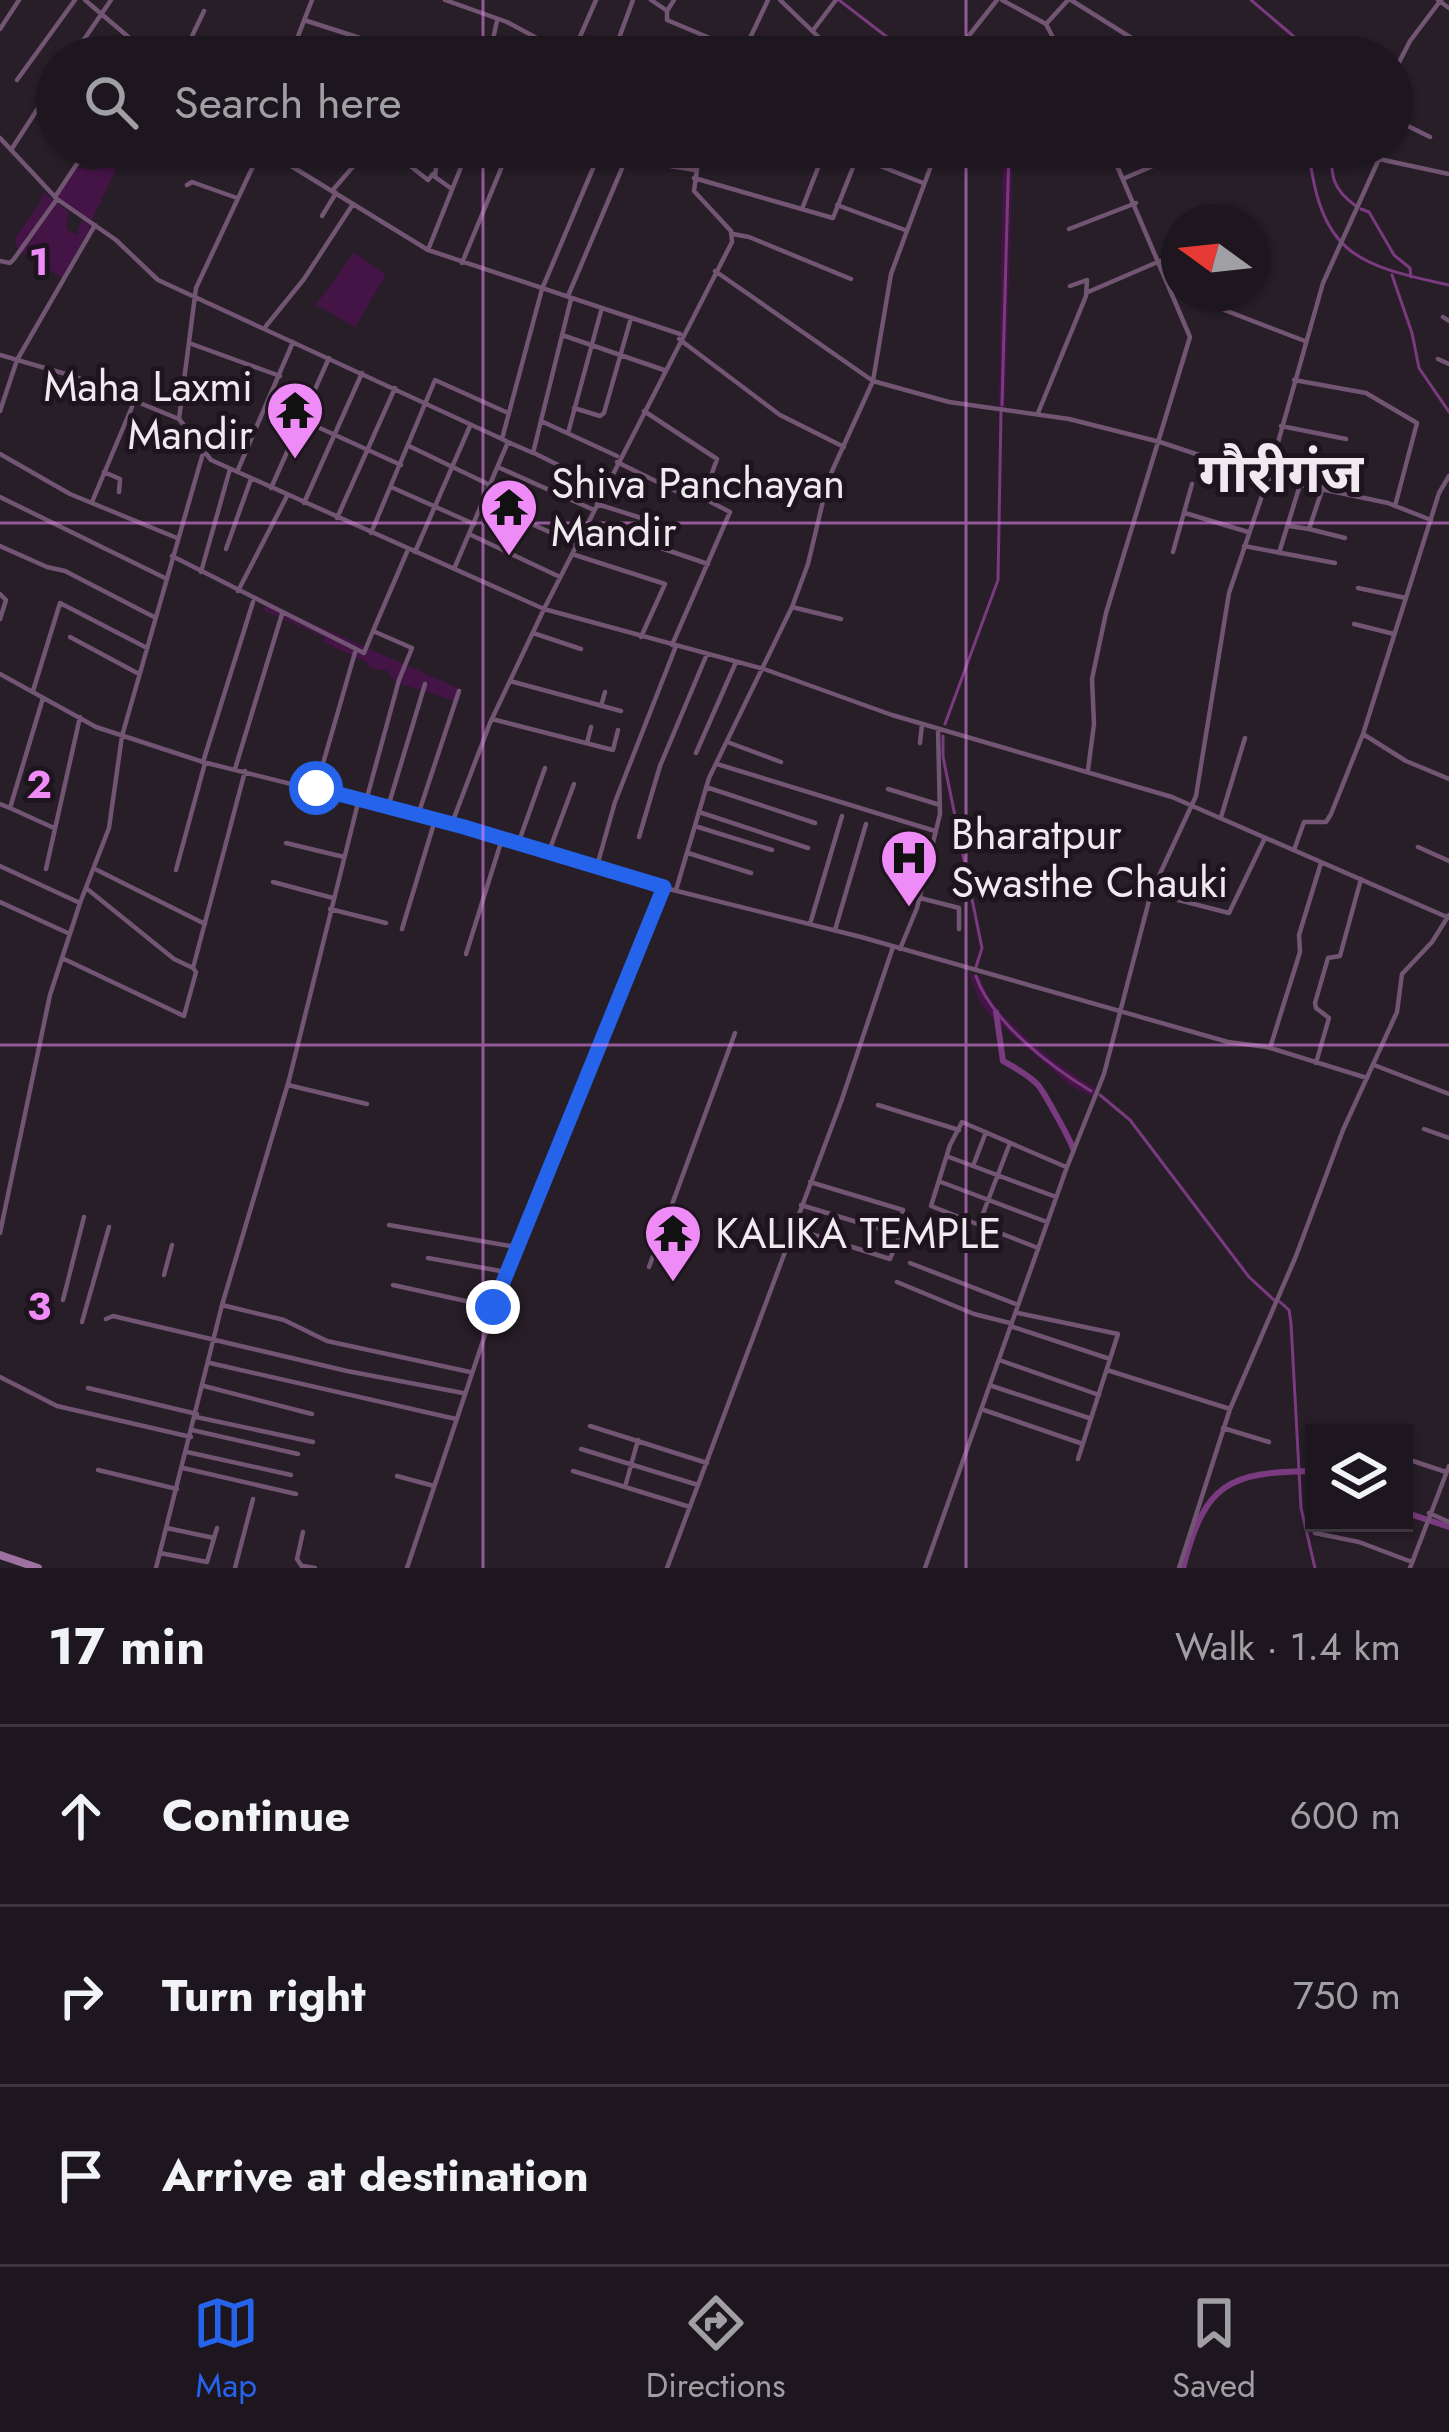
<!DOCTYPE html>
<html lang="en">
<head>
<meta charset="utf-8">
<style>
  body { margin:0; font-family:Jost,"Noto Sans Devanagari",sans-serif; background:#251f27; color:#f1f3f6 }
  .controls { position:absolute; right:36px; bottom:36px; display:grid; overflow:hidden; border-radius:0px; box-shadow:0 3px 9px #0004 }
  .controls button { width:108px; height:108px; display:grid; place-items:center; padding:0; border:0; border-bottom:3px solid #3b353c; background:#1d161e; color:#f1f3f6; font:60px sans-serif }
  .compass { position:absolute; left:1161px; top:204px; width:108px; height:108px; border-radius:50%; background:#1d161e; box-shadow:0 3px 9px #0004; rotate:285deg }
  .stop { position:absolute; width:36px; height:36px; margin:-27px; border:9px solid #2563eb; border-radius:50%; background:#fff }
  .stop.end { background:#2563eb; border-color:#fff; box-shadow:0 3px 12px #0008 }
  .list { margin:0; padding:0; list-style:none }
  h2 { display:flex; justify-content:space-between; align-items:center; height:156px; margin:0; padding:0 48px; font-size:51px }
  h2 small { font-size:39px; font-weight:400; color:#a09fa4 }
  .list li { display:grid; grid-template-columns:78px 1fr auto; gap:36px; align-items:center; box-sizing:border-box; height:180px; padding:0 48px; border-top:3px solid #3b353c }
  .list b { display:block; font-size:45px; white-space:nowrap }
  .list em { font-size:39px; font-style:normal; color:#a09fa4 }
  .icon { flex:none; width:66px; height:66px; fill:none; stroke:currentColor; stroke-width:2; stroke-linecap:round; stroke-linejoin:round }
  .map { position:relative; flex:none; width:1449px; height:1568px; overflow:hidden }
  .search { position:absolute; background:#1d161e; box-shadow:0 3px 9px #0004; left:36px; right:36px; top:36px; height:132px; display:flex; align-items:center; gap:30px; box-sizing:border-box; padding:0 42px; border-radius:66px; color:#a09fa4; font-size:45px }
  .sheet { height:696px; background:#1d161e }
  nav { display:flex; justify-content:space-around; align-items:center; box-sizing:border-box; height:168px; border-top:3px solid #3b353c; background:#1d161e; font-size:33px; color:#a09fa4 }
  nav a { display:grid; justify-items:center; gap:6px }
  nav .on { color:#2563eb }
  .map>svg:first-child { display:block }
  .green { fill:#441447 }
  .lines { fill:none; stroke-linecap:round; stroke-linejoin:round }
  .stream { stroke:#7a3a7f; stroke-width:3 }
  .canal { stroke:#7a3a7f; stroke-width:6 }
  .street { stroke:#715572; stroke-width:4.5 }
  .secondary { stroke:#9e71a1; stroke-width:8 }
  .route { stroke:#2563eb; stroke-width:15 }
  .grid { fill:none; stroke:#ef8bf6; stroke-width:3; stroke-opacity:0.55 }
  .labels { text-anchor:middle; stroke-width:10; stroke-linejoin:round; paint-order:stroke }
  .poi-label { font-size:42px; fill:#f0e9f0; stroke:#1e141e; text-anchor:start }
  .district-label { font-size:54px; font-weight:bold; fill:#f0e9f0; stroke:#1e141e }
  .grid-label { font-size:39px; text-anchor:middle; font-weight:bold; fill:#ef8bf6; stroke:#1e141e; stroke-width:10; stroke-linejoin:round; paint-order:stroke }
</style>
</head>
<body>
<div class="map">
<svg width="1449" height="1568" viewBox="0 0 1449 1568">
  <rect width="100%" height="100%" fill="#271e28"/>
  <path class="green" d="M 1003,147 L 1013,147 L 1005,408 L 999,408 Z
    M 111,166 L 116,169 L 92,220 L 53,195 L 73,167 L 96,170 Z
    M 43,192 L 69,212 L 66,229 L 76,235 L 83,220 L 91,225 L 62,278 L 17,249 L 15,238 L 39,205 Z
    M 354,252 L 386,275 L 355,327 L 316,305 Z
    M 271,605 L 462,690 L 458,702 L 395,682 L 388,671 L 371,668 L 366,662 L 323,642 L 324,637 L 261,609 Z
    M 969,973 L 981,977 C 986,1014 1065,1070 1096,1089 L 1093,1097 L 1069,1085 L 991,1016 L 980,1003 Z"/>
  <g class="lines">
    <path class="stream" d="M 839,0 L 913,57
      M 1251,0 L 1318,57
      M 1308,147 C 1321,252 1351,264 1449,285
      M 1331,147 C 1331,176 1332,189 1356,206
      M 1361,209 L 1369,212 L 1394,255 L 1410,268 L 1411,277
      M 1392,275 L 1412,333 L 1419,368 L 1449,412
      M 1002,405 L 1009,147
      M 945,724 L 998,580 L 1001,412
      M 943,736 L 943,757 L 982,948 L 976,967
      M 976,976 C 991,1021 1051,1067 1091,1091
      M 1100,1095 L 1130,1120 L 1249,1277 L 1274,1300
      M 1280,1302 L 1289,1310 L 1291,1323 L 1301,1508 L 1315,1568"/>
    <path class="canal" d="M 996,1012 L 1003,1061 C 1014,1067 1029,1075 1038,1085 C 1044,1092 1071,1141 1073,1149
      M 1404,1512 L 1449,1527
      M 1183,1568 C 1205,1482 1229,1472 1314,1471"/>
    <path class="street" d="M 85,0 L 152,57
      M 445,0 L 507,22 L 572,57
      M 651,0 L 666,10
      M 674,0 L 667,11 L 667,20 L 743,52
      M 780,0 L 832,50 L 847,57
      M 1002,0 L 1046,24 L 1063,57
      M 1071,0 L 1162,57
      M 1438,0 L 1449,8
      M 304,20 L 419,57
      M 1046,24 L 1068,0
      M 0,29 L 19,0
      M 814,29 L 836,0
      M 572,55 L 596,0
      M 72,57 L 111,0
      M 182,57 L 204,11
      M 290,57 L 312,0
      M 489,57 L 497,21
      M 612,57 L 633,0
      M 741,57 L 768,0
      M 952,57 L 997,0
      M 1392,76 L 1410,41 L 1441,0
      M 17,80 L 75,0
      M 1392,118 L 1430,137
      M 0,138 L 57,199 L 116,240 L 158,280 L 502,439
      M 260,147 L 428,250 L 680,334
      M 262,147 L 196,288 L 179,419 L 211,460 L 544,609 L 764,669 L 892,715 L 1172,797 L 1449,918
      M 386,147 L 428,180 L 433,174
      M 424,147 L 437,158 L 435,177 L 452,189
      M 451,147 L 465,156
      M 900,147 L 932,161
      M 11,150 L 57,79
      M 1379,159 L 1449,174
      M 646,162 L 695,170
      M 875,164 L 923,183
      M 694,178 L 833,218 L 861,147
      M 1125,178 L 1155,165 L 1167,147
      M 187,185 L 192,182 L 237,198
      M 332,191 L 370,147
      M 55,197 L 88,147
      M 837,205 L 905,230
      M 802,209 L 826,147
      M 322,216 L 336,193
      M 1069,229 L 1136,203
      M 733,234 L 749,237 L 851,279
      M 428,250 L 469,147
      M 0,261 L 10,263 L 14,259 L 57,199
      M 462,263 L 510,147
      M 715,271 L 873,381 L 949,402 L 1069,419 L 1160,442 L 1268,478 L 1388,503 L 1431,520
      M 1088,292 L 1160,261
      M 568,296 L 631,147
      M 1201,301 L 1305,341
      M 1443,317 L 1449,321
      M 266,326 L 304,279 L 353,204
      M 562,335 L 664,370
      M 679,339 L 780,415 L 844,447
      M 189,343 L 280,376
      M 0,355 L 76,377 L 179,419
      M 1438,359 L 1449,364
      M 1294,380 L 1366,393 L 1417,423 L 1395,506
      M 267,404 L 401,465
      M 574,408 L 600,416 L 604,413 L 631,318
      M 0,411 L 17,360 L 95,225
      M 644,411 L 717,459 L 703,498 L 730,512 L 672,645
      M 1038,413 L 1086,296 L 1087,280 L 1070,286
      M 541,421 L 617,456
      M 1281,426 L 1346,439
      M 568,433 L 601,311
      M 508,442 L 533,453 L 571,299
      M 409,446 L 490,485
      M 534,453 L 605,488
      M 0,454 L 70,494 L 177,538
      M 617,462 L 690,498
      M 500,468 L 594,510
      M 104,472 L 120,479 L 119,492
      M 237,472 L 293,342
      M 391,487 L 474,524
      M 271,488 L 329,358
      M 0,497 L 167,579
      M 92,502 L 134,402
      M 483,502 L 576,544
      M 304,503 L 362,373
      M 597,504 L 676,529
      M 1185,513 L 1248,532
      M 337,518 L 395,388
      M 1289,526 L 1309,529 L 1323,487
      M 1309,529 L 1345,538
      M 371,533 L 435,380 L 508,413
      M 469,534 L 560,577
      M 0,546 L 47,567 L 65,571 L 156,618
      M 1244,546 L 1335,563
      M 658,547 L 708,564
      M 226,549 L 251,479
      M 415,552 L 470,426
      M 1173,552 L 1192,484
      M 1279,553 L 1300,485
      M 572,554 L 665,584 L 641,637
      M 172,556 L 364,653 L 373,631
      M 454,569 L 508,442 L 502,439 L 542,289 L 602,147
      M 201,572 L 230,469
      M 1358,588 L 1406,598
      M 238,591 L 287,496
      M 0,594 L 6,600 L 0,619
      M 792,607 L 841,619
      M 1354,624 L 1394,634
      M 533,633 L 581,649
      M 70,637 L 139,674
      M 0,674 L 96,727 L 203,762 L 464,827 L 665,888 L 861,937 L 1228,1042 L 1267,1047 L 1367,1078
      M 510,681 L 621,711
      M 33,691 L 60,603 L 147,648
      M 601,706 L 605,692
      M 492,719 L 613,750 L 618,730
      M 1363,734 L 1406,761 L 1449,779
      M 587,743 L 591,727
      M 730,743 L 781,762
      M 920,743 L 922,724
      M 696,753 L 736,662
      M 203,762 L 253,602
      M 717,764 L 935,831
      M 235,769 L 282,614
      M 1088,770 L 1094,724 L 1092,679 L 1106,613 L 1190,337 L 1109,147
      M 706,787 L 815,823
      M 316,788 L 356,649
      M 888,789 L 940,805
      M 366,801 L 399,680 L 412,648 L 373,631 L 407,552
      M 0,804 L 10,808 L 43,698
      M 388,807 L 425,684
      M 10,808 L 54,828
      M 699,812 L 808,848
      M 418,815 L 459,691
      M 1221,817 L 1245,738
      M 452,823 L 490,723 L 544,609 L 732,242 L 731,231 L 694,191 L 700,147
      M 698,827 L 772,850
      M 639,837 L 660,766 L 707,654
      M 286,843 L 344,857
      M 518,844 L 545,768
      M 1418,847 L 1449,861
      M 1294,850 L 1304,822 L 1326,822 L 1331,814 L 1363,734 L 1439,493 L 1449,476
      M 688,853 L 751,873
      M 548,854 L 574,784
      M 0,866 L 80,903
      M 597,866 L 615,802 L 676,646
      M 46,869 L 80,717
      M 97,870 L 205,924
      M 176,870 L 205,763
      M 273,882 L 333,898
      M 86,888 L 174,959 L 193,968 L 245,771
      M 676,890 L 709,778 L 792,607 L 808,564 L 828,480 L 873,381 L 891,274 L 938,147
      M 1151,893 L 1229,913 L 1264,840
      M 920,898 L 959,908 L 959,929
      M 0,902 L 70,934
      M 330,909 L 386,923
      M 810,924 L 842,816
      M 402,929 L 435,820
      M 835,930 L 866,824
      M 900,949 L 917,908 L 940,814 L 938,729
      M 466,954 L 502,839
      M 62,958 L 184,1016 L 196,972 L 193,968
      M 1270,1048 L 1300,952 L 1299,935 L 1321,863
      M 1316,1063 L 1329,1018 L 1316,1008 L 1315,1003 L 1328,958 L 1340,956 L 1361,879
      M 1374,1065 L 1449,1094
      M 288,1085 L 367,1104
      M 878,1105 L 959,1130
      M 1424,1129 L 1449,1138
      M 949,1157 L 1056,1197
      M 973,1166 L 986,1132
      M 810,1182 L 903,1210 L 895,1232
      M 941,1182 L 1047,1222
      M 979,1224 L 1010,1143
      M 389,1225 L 516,1247
      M 792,1228 L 890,1259 L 899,1237 L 896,1234 L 801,1205
      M 0,1233 L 50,995 L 80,903 L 109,828 L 122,736 L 203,453
      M 1038,1248 L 931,1206 L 950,1145 L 962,1122 L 1066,1167
      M 428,1258 L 506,1272
      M 910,1263 L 1018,1305
      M 649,1267 L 735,1033
      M 164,1275 L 172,1245
      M 897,1282 L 974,1314 L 1010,1323
      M 393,1285 L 493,1307
      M 63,1300 L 84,1217
      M 222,1305 L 284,1320 L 327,1341 L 470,1372
      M 1018,1313 L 1118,1334 L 1078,1459
      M 106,1319 L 113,1316 L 347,1371 L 463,1393
      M 82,1322 L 109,1227
      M 1013,1327 L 1110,1359
      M 1002,1361 L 1099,1395
      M 210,1363 L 456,1419
      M 1107,1370 L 1230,1409
      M 0,1377 L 57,1406 L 191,1437
      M 204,1386 L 312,1414
      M 992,1386 L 1089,1418
      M 88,1388 L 197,1414
      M 984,1410 L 1080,1443
      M 196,1417 L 313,1442
      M 590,1426 L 707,1463
      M 1223,1428 L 1269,1442
      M 192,1430 L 298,1454
      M 581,1449 L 698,1485
      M 187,1452 L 291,1475
      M 1404,1458 L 1446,1472
      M 183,1468 L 296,1494
      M 98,1470 L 177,1489
      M 573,1471 L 690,1507
      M 397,1476 L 434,1486
      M 625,1487 L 638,1440
      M 1429,1513 L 1449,1522
      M 167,1528 L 214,1538
      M 1315,1533 L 1359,1542 L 1412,1562
      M 160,1553 L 207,1562 L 217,1528
      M 303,1566 L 315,1568
      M 156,1568 L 222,1305 L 289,1080 L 359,799
      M 235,1568 L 253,1499
      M 303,1568 L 297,1559 L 303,1532
      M 407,1568 L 506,1272 L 641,953 L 664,889
      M 667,1568 L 841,1102 L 893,947
      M 925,1568 L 1067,1167 L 1104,1074 L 1151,893 L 1196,796 L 1229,593 L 1268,478 L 1323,283 L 1379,159 L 1359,147
      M 1179,1568 L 1230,1409 L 1296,1256 L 1343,1130 L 1397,1012 L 1402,974 L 1432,942 L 1449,915
      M 1410,1568 L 1449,1466"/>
    <path class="secondary" d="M 0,1555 L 38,1568"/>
  </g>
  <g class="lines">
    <path class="route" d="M 316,788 L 464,827 L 664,887 L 493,1307"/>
  </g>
  <path class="grid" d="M 483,0 L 483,57M 966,0 L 966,57M 483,147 L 483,1568M 966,147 L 966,1568M 0,523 L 1449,523M 0,1045 L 1449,1045"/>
  <defs>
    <g id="temple-pin" transform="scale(3)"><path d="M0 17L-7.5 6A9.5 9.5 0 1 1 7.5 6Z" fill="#ef8bf6" stroke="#1e141e"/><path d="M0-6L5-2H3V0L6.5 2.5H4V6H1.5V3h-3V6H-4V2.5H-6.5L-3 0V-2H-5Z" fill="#111"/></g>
    <g id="hospital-pin" transform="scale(3)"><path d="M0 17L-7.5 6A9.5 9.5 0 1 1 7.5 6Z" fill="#ef8bf6" stroke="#1e141e"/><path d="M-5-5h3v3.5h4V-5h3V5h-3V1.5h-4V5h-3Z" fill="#111"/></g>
  </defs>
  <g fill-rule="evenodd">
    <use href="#temple-pin" x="295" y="410"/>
    <use href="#temple-pin" x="509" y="507"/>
    <use href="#hospital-pin" x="909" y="858"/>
    <use href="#temple-pin" x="673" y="1233"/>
  </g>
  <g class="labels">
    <g class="poi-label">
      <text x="253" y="401" text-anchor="end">Maha Laxmi<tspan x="253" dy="48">Mandir</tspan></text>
      <text x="551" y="498">Shiva Panchayan<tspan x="551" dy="48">Mandir</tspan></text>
      <text x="951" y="849">Bharatpur<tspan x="951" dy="48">Swasthe Chauki</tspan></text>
      <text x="715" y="1248">KALIKA TEMPLE</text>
    </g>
    <g class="district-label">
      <text x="1281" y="492">गौरीगंज</text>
    </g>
  </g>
  <g class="grid-label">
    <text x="39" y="275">1</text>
    <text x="39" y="798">2</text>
    <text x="39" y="1320">3</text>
  </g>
</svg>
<div class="controls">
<button><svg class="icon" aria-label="layers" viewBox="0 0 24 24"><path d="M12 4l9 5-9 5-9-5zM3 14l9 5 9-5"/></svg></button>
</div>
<svg class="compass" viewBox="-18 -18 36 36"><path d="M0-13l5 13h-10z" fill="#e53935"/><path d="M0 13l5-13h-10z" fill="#a09fa4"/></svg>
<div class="stop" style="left:316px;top:788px"></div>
<div class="stop end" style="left:493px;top:1307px"></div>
<div class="search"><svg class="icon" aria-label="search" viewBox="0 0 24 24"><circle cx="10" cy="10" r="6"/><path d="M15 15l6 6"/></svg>Search here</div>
</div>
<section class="sheet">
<h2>17 min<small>Walk · 1.4 km</small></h2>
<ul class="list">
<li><svg class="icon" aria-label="ahead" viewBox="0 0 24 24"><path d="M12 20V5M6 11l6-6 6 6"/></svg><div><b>Continue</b></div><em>600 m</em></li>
<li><svg class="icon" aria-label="right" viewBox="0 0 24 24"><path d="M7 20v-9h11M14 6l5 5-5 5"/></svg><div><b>Turn right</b></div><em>750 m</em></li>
<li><svg class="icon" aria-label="arrive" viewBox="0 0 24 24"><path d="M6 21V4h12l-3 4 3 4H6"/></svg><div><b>Arrive at destination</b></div></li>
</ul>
</section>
<nav>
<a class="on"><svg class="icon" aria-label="map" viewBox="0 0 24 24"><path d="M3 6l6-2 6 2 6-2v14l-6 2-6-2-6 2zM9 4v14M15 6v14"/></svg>Map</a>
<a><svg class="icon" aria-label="directions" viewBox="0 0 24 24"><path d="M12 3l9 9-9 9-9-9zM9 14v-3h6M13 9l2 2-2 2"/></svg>Directions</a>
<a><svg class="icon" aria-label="saved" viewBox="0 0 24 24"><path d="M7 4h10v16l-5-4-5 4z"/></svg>Saved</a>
</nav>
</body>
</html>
